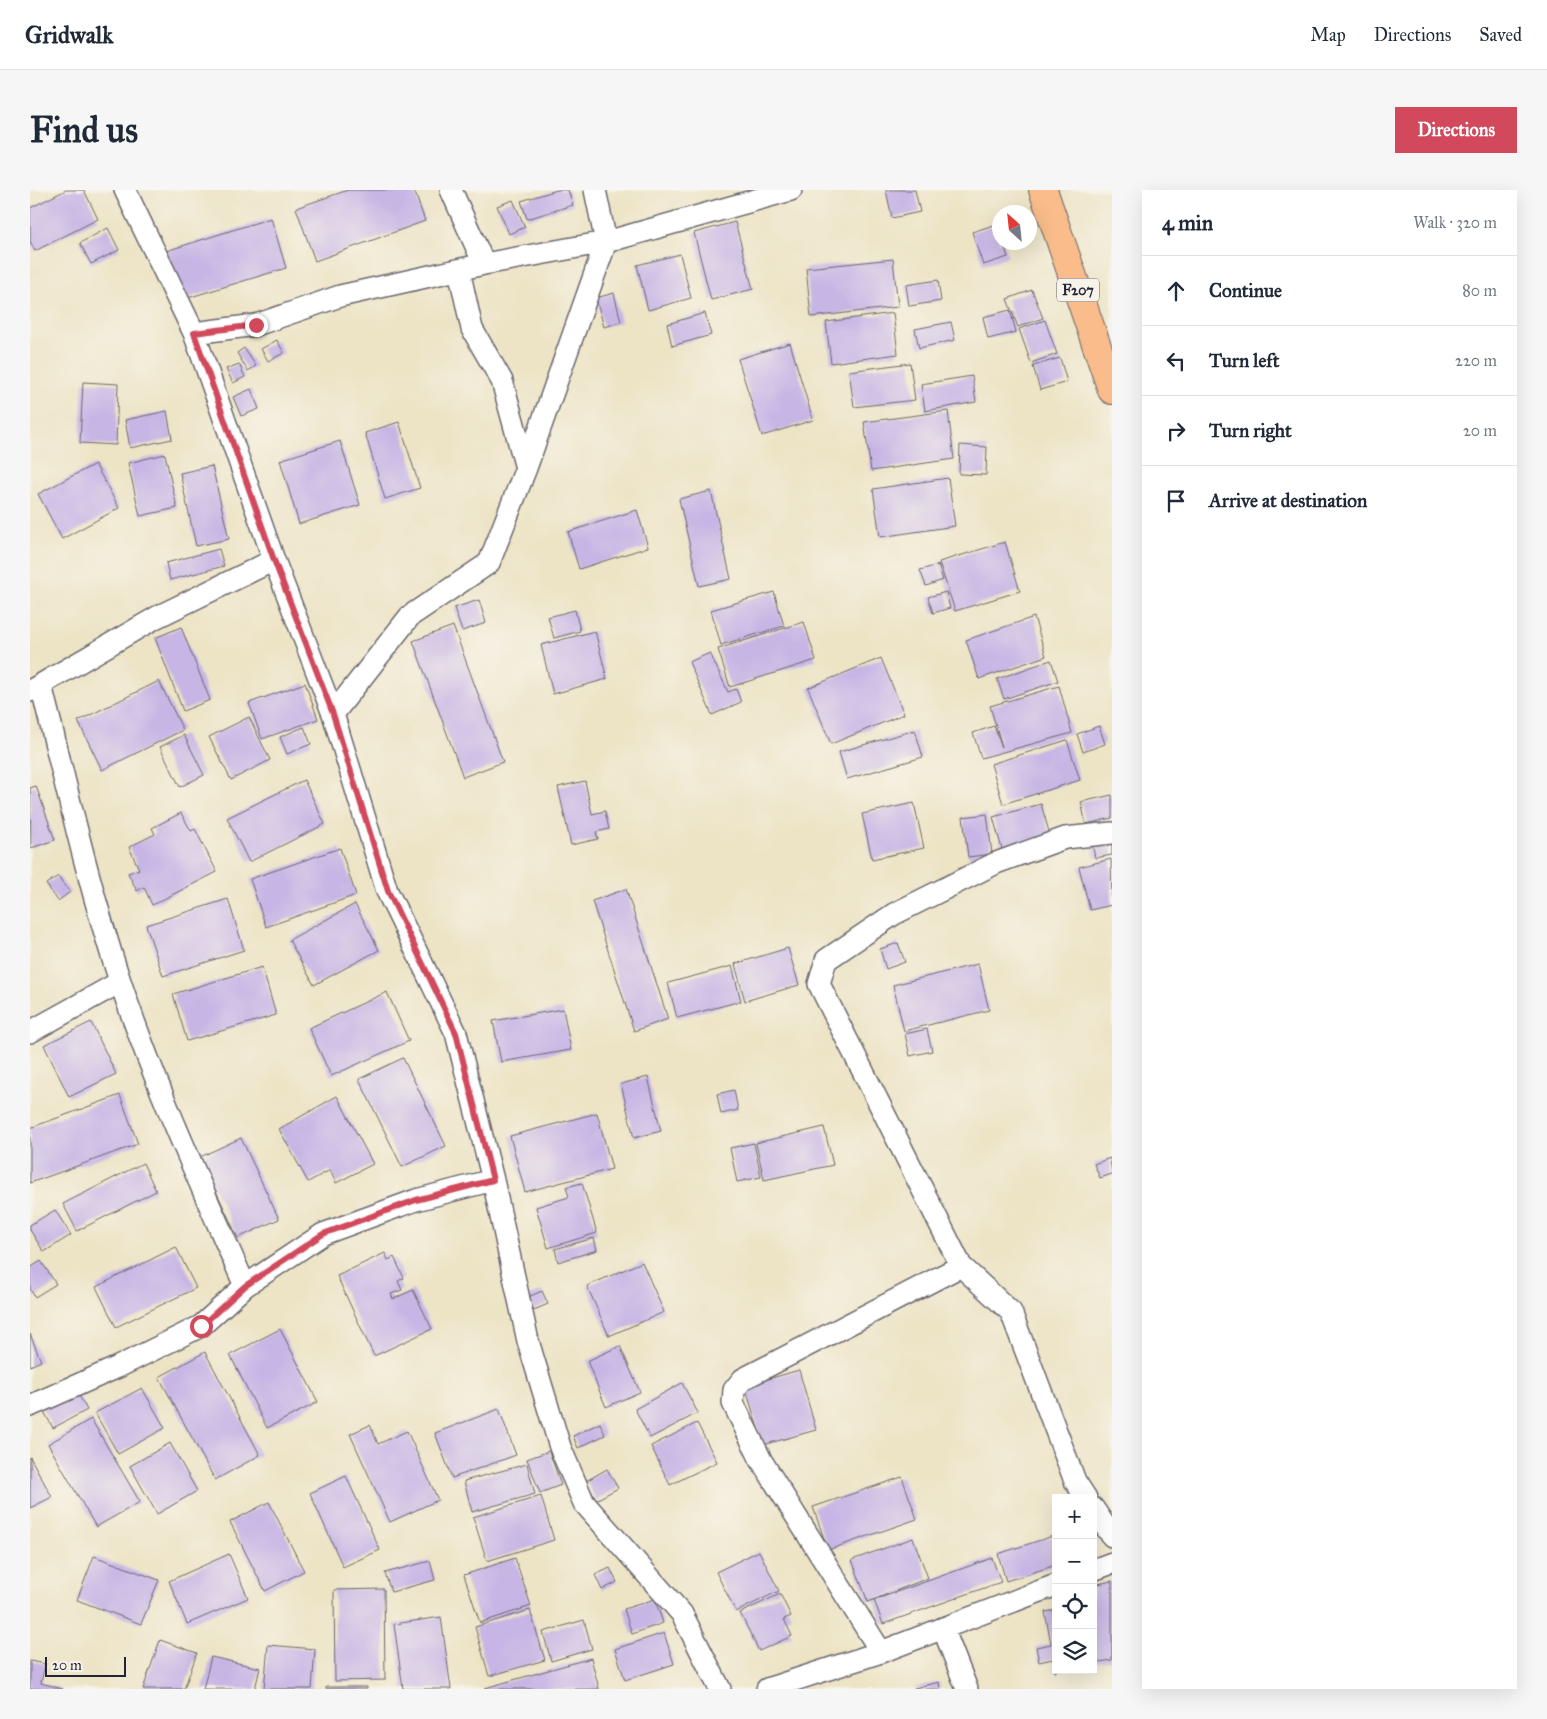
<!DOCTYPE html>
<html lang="en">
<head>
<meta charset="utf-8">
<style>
  body { margin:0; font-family:"IM FELL Great Primer",serif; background:#f6f6f7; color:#1f2937 }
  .controls { position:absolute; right:15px; bottom:15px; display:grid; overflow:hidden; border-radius:0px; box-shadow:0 5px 20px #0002 }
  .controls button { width:45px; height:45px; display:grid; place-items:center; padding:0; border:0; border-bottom:1px solid #e0e1e3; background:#fff; color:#1f2937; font:25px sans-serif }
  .compass { position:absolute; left:962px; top:15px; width:45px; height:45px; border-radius:50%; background:#fff; box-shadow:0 5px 20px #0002; rotate:333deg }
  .scale { position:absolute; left:15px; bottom:12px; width:81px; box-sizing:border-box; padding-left:5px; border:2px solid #22223b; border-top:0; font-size:14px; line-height:18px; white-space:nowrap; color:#22223b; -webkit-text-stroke:4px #f7f3e8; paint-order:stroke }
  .stop { position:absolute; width:15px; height:15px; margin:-11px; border:4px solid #d1495b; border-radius:50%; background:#fff }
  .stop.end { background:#d1495b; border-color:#fff; box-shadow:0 1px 5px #0008 }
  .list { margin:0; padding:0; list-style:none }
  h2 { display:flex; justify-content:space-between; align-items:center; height:65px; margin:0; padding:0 20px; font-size:21px }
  h2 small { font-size:16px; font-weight:400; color:#747a83 }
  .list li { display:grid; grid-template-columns:32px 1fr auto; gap:15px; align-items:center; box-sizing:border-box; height:70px; padding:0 20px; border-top:1px solid #e0e1e3 }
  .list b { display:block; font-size:19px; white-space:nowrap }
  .list em { font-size:16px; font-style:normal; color:#747a83 }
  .icon { flex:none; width:28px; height:28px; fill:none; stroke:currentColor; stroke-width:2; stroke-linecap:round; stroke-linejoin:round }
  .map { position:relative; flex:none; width:1082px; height:1499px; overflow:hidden; border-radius:0px }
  header { display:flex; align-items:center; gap:30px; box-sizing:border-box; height:70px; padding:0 25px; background:#fff; border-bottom:1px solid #e0e1e3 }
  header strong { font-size:24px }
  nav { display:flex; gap:28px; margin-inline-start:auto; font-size:18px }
  .intro { display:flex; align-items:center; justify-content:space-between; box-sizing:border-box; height:120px; padding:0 30px }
  h1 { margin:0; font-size:35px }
  .button { padding:12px 22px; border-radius:0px; background:#d1495b; color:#fff; font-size:18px; font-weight:700 }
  main { display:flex; gap:30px; padding:0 30px }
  aside { flex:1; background:#fff; border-radius:0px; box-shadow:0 5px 20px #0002 }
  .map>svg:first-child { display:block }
  .building { fill:#c7b6e5 }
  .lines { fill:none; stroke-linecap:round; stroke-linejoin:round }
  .street-casing { stroke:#69666c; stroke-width:24 }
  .primary-casing { stroke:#69666c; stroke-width:30 }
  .street { stroke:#fff; stroke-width:21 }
  .primary { stroke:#f9bc8a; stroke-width:28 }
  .route { stroke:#d1495b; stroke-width:6 }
  .labels { text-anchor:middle; stroke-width:4; stroke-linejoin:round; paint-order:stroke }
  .shield { fill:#f7f3e8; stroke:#62616f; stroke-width:1 }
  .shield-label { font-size:14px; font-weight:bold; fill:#22223b }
</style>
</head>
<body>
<header>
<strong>Gridwalk</strong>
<nav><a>Map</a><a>Directions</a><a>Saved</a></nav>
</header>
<div class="intro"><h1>Find us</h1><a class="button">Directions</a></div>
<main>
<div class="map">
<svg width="1082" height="1499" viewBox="0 0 1082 1499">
  <rect width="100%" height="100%" fill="#f7f3e8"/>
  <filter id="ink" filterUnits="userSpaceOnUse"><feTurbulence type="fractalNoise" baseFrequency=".02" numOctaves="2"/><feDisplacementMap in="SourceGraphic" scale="10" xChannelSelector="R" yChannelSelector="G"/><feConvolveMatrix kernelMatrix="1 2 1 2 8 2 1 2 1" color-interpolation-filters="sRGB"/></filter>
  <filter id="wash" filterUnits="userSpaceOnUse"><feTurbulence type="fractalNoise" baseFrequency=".0096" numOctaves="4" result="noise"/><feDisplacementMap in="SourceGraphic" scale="20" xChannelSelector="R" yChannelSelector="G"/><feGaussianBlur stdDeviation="1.12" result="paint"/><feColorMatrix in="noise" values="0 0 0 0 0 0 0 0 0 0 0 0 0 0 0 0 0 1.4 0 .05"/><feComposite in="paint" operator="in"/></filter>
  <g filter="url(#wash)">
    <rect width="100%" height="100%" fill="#ede4c6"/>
    <g id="blocks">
      <path class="building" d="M 36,0 L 54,0 L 68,29 L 5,61 L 0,51 L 0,18 Z
        M 318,0 L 384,0 L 395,31 L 285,71 L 266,18 Z
        M 527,0 L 538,0 L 543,15 L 497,29 L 491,11 Z
        M 856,0 L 885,0 L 890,22 L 862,28 Z
        M 483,10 L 495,37 L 479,44 L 467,16 Z
        M 241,28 L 256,78 L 151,110 L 136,61 Z
        M 705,32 L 723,99 L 681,110 L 664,43 Z
        M 967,34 L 969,52 L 973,52 L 978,67 L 953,75 L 942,42 Z
        M 78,38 L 89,60 L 61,74 L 50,53 Z
        M 650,64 L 661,108 L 618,120 L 607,75 Z
        M 863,69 L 868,117 L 781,127 L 776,78 Z
        M 908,90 L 911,111 L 879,116 L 876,95 Z
        M 1002,100 L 1013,128 L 988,137 L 977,109 Z
        M 584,103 L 591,132 L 574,137 L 566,108 Z
        M 980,120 L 986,142 L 958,149 L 953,127 Z
        M 675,123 L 681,145 L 642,156 L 637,134 Z
        M 863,123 L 868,164 L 801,173 L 796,132 Z
        M 1015,130 L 1027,164 L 1001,173 L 989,139 Z
        M 921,132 L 925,150 L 889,158 L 885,139 Z
        M 247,150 L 254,163 L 238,171 L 231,159 Z
        M 760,153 L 783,230 L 732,246 L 708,169 Z
        M 214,158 L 226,176 L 218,181 L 207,163 Z
        M 1030,168 L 1037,192 L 1010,200 L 1003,176 Z
        M 880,173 L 885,210 L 824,217 L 819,181 Z
        M 209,174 L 215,187 L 203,193 L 196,179 Z
        M 942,186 L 946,212 L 895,221 L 891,194 Z
        M 53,192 L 88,194 L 86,255 L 50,253 Z
        M 221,199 L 229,219 L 211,226 L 203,207 Z
        M 137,221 L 142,249 L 100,258 L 95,230 Z
        M 918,221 L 924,269 L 841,281 L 834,232 Z
        M 369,232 L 390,298 L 355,309 L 335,243 Z
        M 310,251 L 330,315 L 269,334 L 250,270 Z
        M 930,255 L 957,257 L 956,285 L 929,284 Z
        M 135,264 L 147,318 L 110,326 L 98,273 Z
        M 65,274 L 89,318 L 32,349 L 8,304 Z
        M 182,276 L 199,349 L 166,356 L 150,283 Z
        M 918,288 L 925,336 L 850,347 L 843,299 Z
        M 681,301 L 701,389 L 669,396 L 649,309 Z
        M 607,320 L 618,357 L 549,379 L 538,342 Z
        M 975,352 L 990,401 L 925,421 L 909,372 Z
        M 189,359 L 194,376 L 140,390 L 136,373 Z
        M 908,375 L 913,390 L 896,396 L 890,380 Z
        M 744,402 L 754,436 L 691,455 L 681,420 Z
        M 916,402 L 920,418 L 903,423 L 898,407 Z
        M 449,410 L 456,433 L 432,441 L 424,418 Z
        M 545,420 L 550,441 L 524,448 L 518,427 Z
        M 1004,427 L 1016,466 L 949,489 L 936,450 Z
        M 774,432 L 786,470 L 700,497 L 688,459 Z
        M 423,436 L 473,572 L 433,587 L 383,451 Z
        M 151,437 L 180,510 L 153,521 L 125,448 Z
        M 565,441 L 577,489 L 523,504 L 511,455 Z
        M 680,463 L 698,502 L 706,499 L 711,512 L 682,525 L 659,472 Z
        M 851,468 L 874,524 L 801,554 L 778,498 Z
        M 1021,470 L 1028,491 L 974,509 L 967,489 Z
        M 129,491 L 153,540 L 72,580 L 48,531 Z
        M 275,493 L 288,529 L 232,549 L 219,513 Z
        M 1029,496 L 1042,543 L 951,568 L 943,543 L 964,536 L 972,557 L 960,516 Z
        M 219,527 L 240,570 L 201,590 L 179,547 Z
        M 1069,536 L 1075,554 L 1053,562 L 1047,544 Z
        M 274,537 L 281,554 L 257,564 L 250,547 Z
        M 885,540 L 893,567 L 817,589 L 809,562 Z
        M 154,545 L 174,585 L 150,597 L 130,557 Z
        M 1037,550 L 1050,590 L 973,614 L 961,574 Z
        M 274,590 L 295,634 L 219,672 L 197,628 Z
        M 555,591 L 562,624 L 575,621 L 579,639 L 566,642 L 568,649 L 541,655 L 528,597 Z
        M 6,596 L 25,650 L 1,658 L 0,598 Z
        M 1082,605 L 1082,628 L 1056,634 L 1051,612 Z
        M 884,613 L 894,658 L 842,669 L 832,624 Z
        M 1011,614 L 1020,645 L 972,659 L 963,627 Z
        M 151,623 L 161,641 L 165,639 L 187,682 L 122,715 L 114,697 L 107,701 L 98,683 L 109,679 L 99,657 L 125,644 L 122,638 Z
        M 957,624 L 962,664 L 938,667 L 933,627 Z
        M 1082,650 L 1082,665 L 1065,668 L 1062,653 Z
        M 310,658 L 326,705 L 236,737 L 220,689 Z
        M 1081,669 L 1082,715 L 1060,720 L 1049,677 Z
        M 28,686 L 40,702 L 28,711 L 16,694 Z
        M 596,699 L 638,829 L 604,841 L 562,711 Z
        M 198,709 L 214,760 L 133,786 L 116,735 Z
        M 325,714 L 349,760 L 284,795 L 259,750 Z
        M 868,753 L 875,772 L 856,779 L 850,759 Z
        M 758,758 L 769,795 L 715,811 L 705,774 Z
        M 948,774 L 959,820 L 874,841 L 863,795 Z
        M 702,776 L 711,811 L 647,828 L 638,793 Z
        M 232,777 L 246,825 L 157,851 L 143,804 Z
        M 357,802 L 379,851 L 301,886 L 279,838 Z
        M 533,819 L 541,860 L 471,872 L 463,831 Z
        M 61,832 L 86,884 L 39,907 L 14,855 Z
        M 897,839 L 902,861 L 880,866 L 875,844 Z
        M 373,868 L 416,956 L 372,977 L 329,889 Z
        M 618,887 L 631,941 L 604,948 L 591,894 Z
        M 704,900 L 708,920 L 691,924 L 687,904 Z
        M 90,905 L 108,954 L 0,993 L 0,938 Z
        M 307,906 L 343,974 L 306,993 L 300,980 L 278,992 L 249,939 Z
        M 567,923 L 582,979 L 495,1002 L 480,946 Z
        M 794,937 L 803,975 L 734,990 L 726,953 Z
        M 211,948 L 249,1029 L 208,1048 L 170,967 Z
        M 724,953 L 731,987 L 707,992 L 700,958 Z
        M 1080,968 L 1082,984 L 1070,988 L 1064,974 Z
        M 113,973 L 126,1001 L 47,1041 L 33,1014 Z
        M 552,993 L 567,1043 L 518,1058 L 506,1017 L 539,1007 L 536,997 Z
        M 25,1020 L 41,1045 L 14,1062 L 0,1040 L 0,1035 Z
        M 564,1048 L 567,1060 L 528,1072 L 525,1059 Z
        M 146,1057 L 166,1098 L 86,1137 L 66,1097 Z
        M 355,1063 L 358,1070 L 364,1067 L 374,1088 L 368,1091 L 372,1100 L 361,1104 L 363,1109 L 383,1100 L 402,1139 L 344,1166 L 307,1086 Z
        M 11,1071 L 26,1094 L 5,1107 L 0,1099 L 0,1078 Z
        M 612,1072 L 634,1122 L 579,1146 L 557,1096 Z
        M 512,1101 L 518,1114 L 504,1120 L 498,1107 Z
        M 250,1139 L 288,1212 L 237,1238 L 200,1165 Z
        M 0,1144 L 11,1171 L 0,1176 Z
        M 590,1156 L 610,1202 L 576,1217 L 557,1171 Z
        M 175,1162 L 230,1265 L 185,1290 L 129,1187 Z
        M 769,1180 L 786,1240 L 733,1255 L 715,1196 Z
        M 652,1193 L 668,1223 L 620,1248 L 605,1219 Z
        M 112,1198 L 135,1238 L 88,1264 L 65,1223 Z
        M 46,1200 L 57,1220 L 23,1238 L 12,1218 Z
        M 469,1219 L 486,1265 L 422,1288 L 405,1243 Z
        M 61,1229 L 110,1312 L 66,1337 L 18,1254 Z
        M 570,1233 L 575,1245 L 548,1258 L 543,1246 Z
        M 667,1233 L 687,1272 L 640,1295 L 621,1256 Z
        M 340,1235 L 348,1254 L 377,1241 L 408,1310 L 360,1332 L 320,1244 Z
        M 140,1253 L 167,1301 L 127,1324 L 100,1276 Z
        M 519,1261 L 531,1295 L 510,1303 L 497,1269 Z
        M 0,1267 L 22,1307 L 0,1318 Z
        M 497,1274 L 505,1304 L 442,1322 L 434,1291 Z
        M 577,1279 L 588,1298 L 566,1310 L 556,1291 Z
        M 316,1286 L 350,1360 L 313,1377 L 280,1303 Z
        M 872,1287 L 887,1329 L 798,1360 L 783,1317 Z
        M 511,1306 L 524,1350 L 457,1371 L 443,1327 Z
        M 239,1312 L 274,1381 L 235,1401 L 200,1332 Z
        M 1026,1345 L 1026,1375 L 976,1391 L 968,1364 Z
        M 883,1348 L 898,1388 L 838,1412 L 822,1370 Z
        M 729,1361 L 749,1401 L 706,1422 L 686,1382 Z
        M 199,1364 L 218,1408 L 157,1434 L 139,1391 Z
        M 64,1366 L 129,1390 L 111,1434 L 47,1410 Z
        M 485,1368 L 501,1416 L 450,1433 L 434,1385 Z
        M 962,1368 L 971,1392 L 853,1434 L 844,1410 Z
        M 400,1371 L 405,1390 L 361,1402 L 355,1383 Z
        M 580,1378 L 587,1392 L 572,1400 L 565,1385 Z
        M 1082,1391 L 1082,1470 L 1063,1473 L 1063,1395 Z
        M 354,1399 L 355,1490 L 305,1491 L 304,1400 Z
        M 750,1404 L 761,1426 L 754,1429 L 762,1446 L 729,1461 L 710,1423 Z
        M 625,1409 L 633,1433 L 602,1444 L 594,1419 Z
        M 500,1420 L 515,1470 L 459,1486 L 445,1437 Z
        M 1026,1420 L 1026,1482 L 1025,1482 L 1023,1469 L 1009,1472 L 1006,1457 L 1021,1454 L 1015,1422 Z
        M 411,1427 L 421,1499 L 373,1499 L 364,1434 Z
        M 554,1430 L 562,1459 L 521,1471 L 513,1442 Z
        M 634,1443 L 644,1474 L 595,1490 L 585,1459 Z
        M 130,1450 L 167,1463 L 154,1499 L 113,1499 Z
        M 238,1455 L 285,1459 L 282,1499 L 234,1499 Z
        M 181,1467 L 230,1478 L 225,1499 L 173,1499 Z
        M 561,1468 L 569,1499 L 455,1499 L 455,1498 Z
        M 0,1471 L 15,1474 L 11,1493 L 33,1499 L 0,1499 Z
        M 909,1492 L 910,1499 L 884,1499 L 884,1498 Z
        M 296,1497 L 337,1497 L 337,1499 L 296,1499 Z"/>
    </g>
  </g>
  <g filter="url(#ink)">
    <use href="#blocks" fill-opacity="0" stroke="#69666c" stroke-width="1"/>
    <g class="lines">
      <g class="street-casing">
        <path id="street" d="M 95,0 L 164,143 L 244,370 L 303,524 L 357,701 L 426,843 L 463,990 L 498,1151 L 530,1257 L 554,1313 L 652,1424 L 690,1499
          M 421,0 L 454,74
          M 429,80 L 442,139 L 472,191 L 496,278
          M 164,143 L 226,135 L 310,106 L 454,74 L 576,52 L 761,0
          M 11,495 C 36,594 58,695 90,791 C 125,896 171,995 215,1096
          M 0,501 L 127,427 L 244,370
          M 303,524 L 380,426 L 459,373 L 496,278 L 576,52 L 565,0
          M 0,842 L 90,792
          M 0,1216 L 88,1177 L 171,1136 L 215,1096 L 293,1044 L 386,1010 L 463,990
          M 1056,1308 L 1045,1291 L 981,1122 L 931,1076 L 789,794 L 796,770 L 864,724 L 966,673 L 1035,648 L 1082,643
          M 1063,1318 L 1082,1346
          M 1063,1380 L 1082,1373
          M 913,1438 L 937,1499
          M 851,1462 L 731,1270 L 703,1213 L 704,1200 L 713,1189 L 931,1076
          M 737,1499 L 851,1462 L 1026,1395"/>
      </g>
      <g class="primary-casing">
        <path id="primary" d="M 1013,0 L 1082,200"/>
      </g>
      <use href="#street" class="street"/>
      <use href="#primary" class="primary"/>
    </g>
  </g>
  <g class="lines" filter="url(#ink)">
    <path class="route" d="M 171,1136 L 215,1096 L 293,1044 L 386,1010 L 463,990 L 426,843 L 358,701 L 303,524 L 244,370 L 164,143 L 226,135"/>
  </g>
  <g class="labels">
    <rect class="shield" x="1027" y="88.5" width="42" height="23" rx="4"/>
    <g class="shield-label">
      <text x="1048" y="105">F207</text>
    </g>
  </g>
</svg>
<div class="controls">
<button>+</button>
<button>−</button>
<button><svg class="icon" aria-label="locate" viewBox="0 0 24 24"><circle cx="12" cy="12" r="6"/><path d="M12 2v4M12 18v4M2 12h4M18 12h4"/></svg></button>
<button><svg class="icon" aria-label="layers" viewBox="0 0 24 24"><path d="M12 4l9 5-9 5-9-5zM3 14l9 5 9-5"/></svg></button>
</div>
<svg class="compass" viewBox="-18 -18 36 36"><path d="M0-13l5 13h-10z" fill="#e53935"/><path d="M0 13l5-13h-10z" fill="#747a83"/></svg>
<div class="scale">20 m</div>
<div class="stop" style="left:171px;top:1136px"></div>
<div class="stop end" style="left:226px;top:135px"></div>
</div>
<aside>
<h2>4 min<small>Walk · 320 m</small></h2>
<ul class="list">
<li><svg class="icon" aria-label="ahead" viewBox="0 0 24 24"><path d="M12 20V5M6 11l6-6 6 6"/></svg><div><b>Continue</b></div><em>80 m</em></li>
<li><svg class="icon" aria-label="left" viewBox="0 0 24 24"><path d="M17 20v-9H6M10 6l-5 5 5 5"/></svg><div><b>Turn left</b></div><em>220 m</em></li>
<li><svg class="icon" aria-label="right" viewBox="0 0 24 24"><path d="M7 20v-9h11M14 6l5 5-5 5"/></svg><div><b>Turn right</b></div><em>20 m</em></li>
<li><svg class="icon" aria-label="arrive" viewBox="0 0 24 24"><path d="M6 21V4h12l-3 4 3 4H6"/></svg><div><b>Arrive at destination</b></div></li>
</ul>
</aside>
</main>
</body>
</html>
